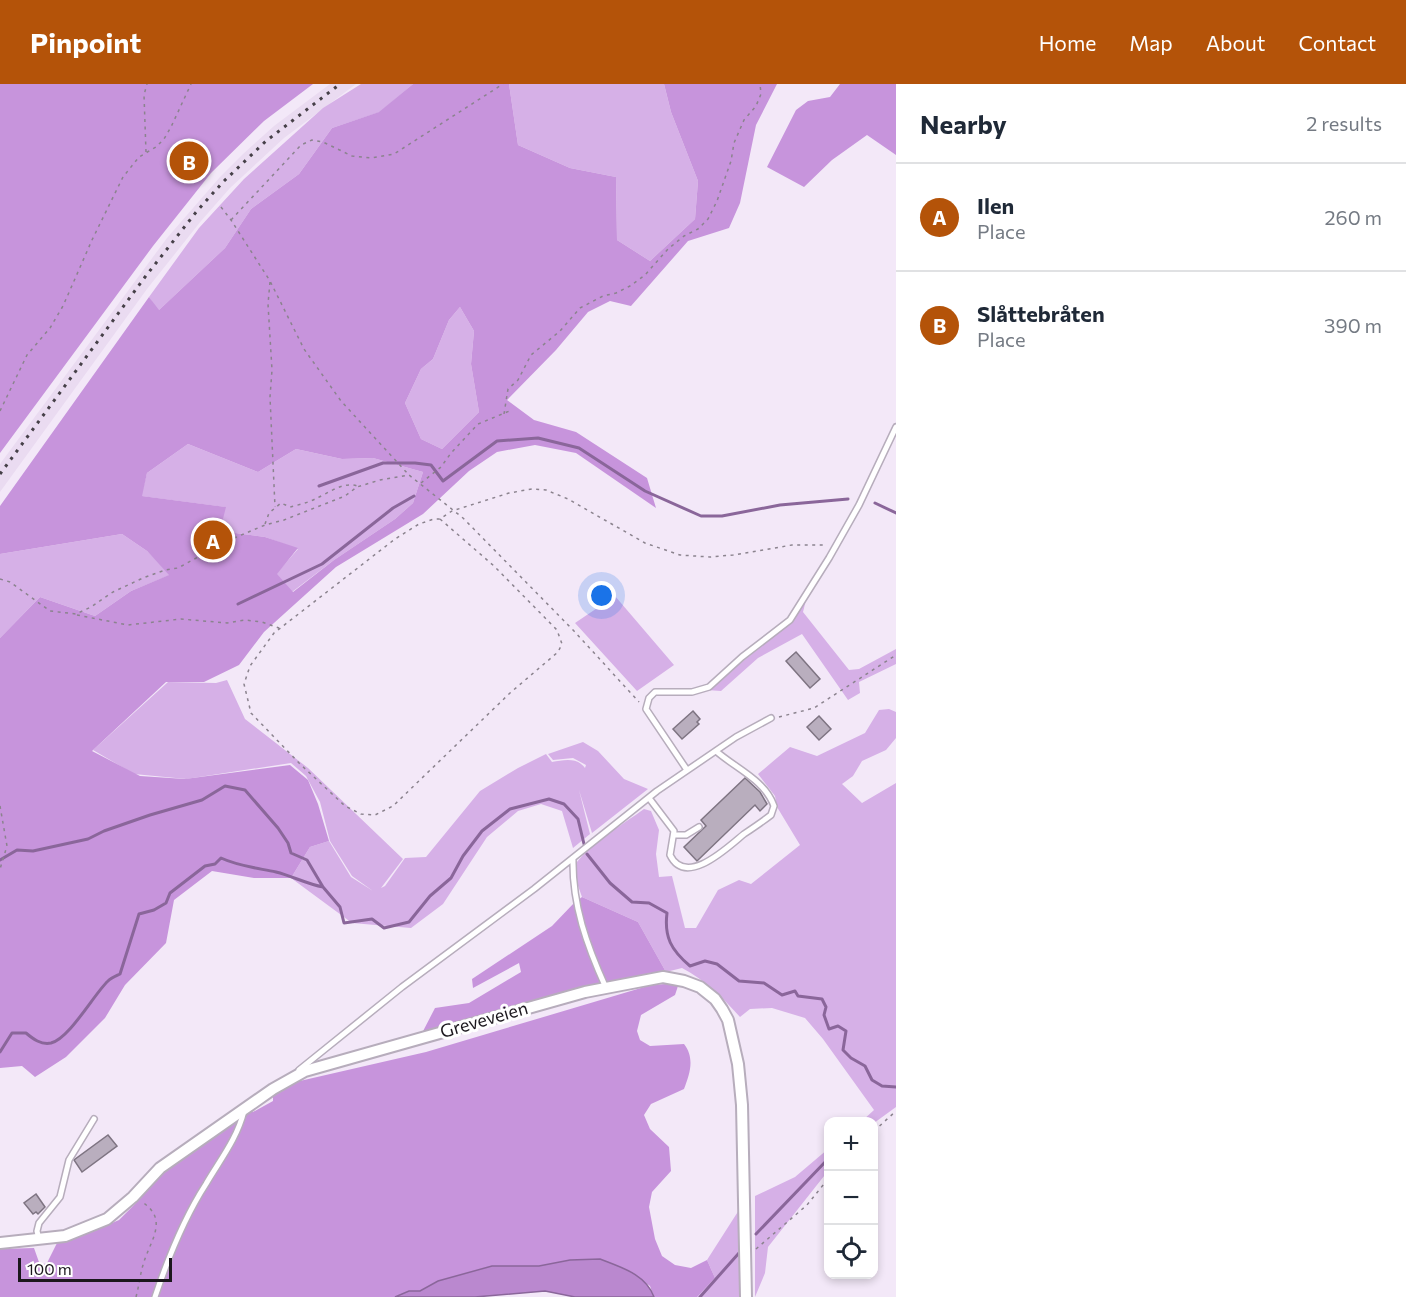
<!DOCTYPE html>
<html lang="en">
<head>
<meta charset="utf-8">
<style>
  body { margin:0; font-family:Commissioner,sans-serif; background:#f6f6f7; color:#1f2937 }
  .controls { position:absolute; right:18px; bottom:18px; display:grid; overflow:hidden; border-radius:12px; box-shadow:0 3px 9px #0003 }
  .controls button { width:54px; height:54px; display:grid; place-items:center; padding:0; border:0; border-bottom:2px solid #e0e1e3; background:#fff; color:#1f2937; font:30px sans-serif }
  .scale { position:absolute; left:18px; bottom:15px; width:154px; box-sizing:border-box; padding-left:6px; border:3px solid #1b171d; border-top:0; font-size:16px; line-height:21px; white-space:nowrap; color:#1b171d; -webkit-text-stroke:4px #fff; paint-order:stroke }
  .you { position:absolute; left:602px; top:512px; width:21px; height:21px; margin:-15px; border:4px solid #fff; border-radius:50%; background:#1a73e8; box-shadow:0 0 0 9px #1a73e833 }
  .badge { display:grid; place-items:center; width:39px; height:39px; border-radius:50%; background:#b45309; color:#fff; font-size:20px; font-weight:700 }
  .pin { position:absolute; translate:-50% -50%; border:3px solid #fff; box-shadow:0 2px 6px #0006 }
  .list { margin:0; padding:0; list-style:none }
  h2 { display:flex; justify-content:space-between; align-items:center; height:78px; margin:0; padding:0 24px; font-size:26px }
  h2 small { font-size:20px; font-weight:400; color:#747a83 }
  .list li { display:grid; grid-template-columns:39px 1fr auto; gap:18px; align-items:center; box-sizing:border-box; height:108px; padding:0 24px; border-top:2px solid #e0e1e3 }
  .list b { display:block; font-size:22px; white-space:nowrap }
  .list p { margin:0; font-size:20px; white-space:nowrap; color:#747a83 }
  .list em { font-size:20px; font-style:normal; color:#747a83 }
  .icon { flex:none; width:33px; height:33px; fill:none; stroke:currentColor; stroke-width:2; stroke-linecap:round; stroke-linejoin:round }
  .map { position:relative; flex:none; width:896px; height:1213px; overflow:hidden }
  header { display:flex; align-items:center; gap:36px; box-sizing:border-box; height:84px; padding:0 30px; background:#b45309; color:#fff }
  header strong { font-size:28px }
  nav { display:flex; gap:33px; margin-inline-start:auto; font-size:21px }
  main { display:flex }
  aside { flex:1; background:#fff }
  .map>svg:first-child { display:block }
  .built { fill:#eadbf1 }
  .green { fill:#d6b0e7 }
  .forest { fill:#c794dc; fill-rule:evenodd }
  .water { fill:#ba88cf; stroke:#8a669a; stroke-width:1.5 }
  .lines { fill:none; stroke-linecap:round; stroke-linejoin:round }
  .stream { stroke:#8a669a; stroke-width:3 }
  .building { fill:#b9aebe; stroke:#7e7482; stroke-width:1.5 }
  .service-casing { stroke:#b7adbc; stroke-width:8 }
  .minor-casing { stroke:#b7adbc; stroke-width:14 }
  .path { stroke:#8b838e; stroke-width:1.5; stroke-dasharray:3 4.5; stroke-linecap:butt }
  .service { stroke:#fff; stroke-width:5 }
  .minor { stroke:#fff; stroke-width:10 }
  .rail { stroke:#464048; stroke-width:3; stroke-dasharray:3 6; stroke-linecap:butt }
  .labels { text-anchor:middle; stroke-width:6; stroke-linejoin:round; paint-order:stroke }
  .street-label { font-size:18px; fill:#1b171d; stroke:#fff }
</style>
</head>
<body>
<header>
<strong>Pinpoint</strong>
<nav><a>Home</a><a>Map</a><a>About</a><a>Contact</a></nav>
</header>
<main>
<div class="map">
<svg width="896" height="1213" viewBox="0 0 896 1213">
  <rect width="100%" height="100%" fill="#f3e8f8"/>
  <path class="built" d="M 330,0 L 356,0 L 284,54 L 230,104 L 201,137 L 147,205 L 0,408 L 0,380 L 167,154 L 220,93 L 243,70 L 274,42 Z"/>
  <path class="green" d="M 361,0 L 413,0 L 380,28 L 332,44 L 299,90 L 251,125 L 225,164 L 158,227 L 149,213 L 199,144 L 244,95 L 323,24 Z
    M 509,0 L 664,0 L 671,28 L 698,97 L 695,135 L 650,177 L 617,156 L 616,93 L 570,84 L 518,61 Z
    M 460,223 L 474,247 L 471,280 L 479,328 L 442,365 L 421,355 L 405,319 L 421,285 L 433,275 L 449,236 Z
    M 188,360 L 258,388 L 296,365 L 342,375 L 373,374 L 423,388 L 413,419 L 395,435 L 334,476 L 292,508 L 276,490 L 298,465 L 265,453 L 220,447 L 225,423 L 141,412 L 147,389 Z
    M 122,450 L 147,467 L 170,491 L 131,507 L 95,532 L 40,513 L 0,554 L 0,470 Z
    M 615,512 L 674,581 L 637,607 L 575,539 Z
    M 806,516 L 803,528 L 849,586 L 859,585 L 896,565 L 896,580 L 859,598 L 860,609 L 848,616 L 802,550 L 758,574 L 721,607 L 707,606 L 788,541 Z
    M 227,596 L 245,635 L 308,684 L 403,775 L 381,804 L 385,802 L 405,774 L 426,773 L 480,707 L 518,684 L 546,670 L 552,678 C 564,676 577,673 585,684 L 586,681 L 573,674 L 553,676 L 548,670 L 583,658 L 598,667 L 624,695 L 648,705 L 592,749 L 579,706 L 590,750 L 573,764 L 562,727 L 541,720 L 518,727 L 487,753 L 443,820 L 411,844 L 352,839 L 291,794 L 310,763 L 329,757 L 351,793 L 373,807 L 352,792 L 330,757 L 320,718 L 306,692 L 291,679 L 186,695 L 134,690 L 93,666 L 168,598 L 216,599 Z
    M 889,625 L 896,628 L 896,654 L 886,666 L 862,677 L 853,692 L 842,700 L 862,719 L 896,699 L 896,1023 L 874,1039 L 874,1038 L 862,1037 L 874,1026 L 823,955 L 805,934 L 772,924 L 750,925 L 740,933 C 723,914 705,896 682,884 L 666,888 L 638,838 L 582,813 L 576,796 L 574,782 C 589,760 622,741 644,725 L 651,727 L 659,746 L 656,770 L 659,793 L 672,792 L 685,844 L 696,844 L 718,806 L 739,796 L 751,800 L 800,761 L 777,723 L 775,712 L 758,690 L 790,663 L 817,672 L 865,649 L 879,626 Z
    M 828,1065 L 828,1087 L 768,1163 L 765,1189 L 755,1213 L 755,1112 L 795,1093 Z
    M 739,1126 L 741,1213 L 697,1213 L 715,1194 L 707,1176 Z"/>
  <path class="forest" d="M 0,0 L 313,0 L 264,37 L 211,89 L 153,162 L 0,369 Z
    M 413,0 L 509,0 L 518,61 L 570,84 L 616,93 L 617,156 L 650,177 L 695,135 L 698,97 L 671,28 L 664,0 L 777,0 L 756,41 L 740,119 L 729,144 L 688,157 L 631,222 L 610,217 L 588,228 L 556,266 L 507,316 L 534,336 L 576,348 L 647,394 L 656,424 L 576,369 L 535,361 L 497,368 L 469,387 L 423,430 L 336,483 L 264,548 L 239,581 L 204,598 L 166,598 L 92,667 L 140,692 L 185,695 L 290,681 L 308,696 L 318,720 L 329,757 L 310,763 L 291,794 L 254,794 L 212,787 L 174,816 L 166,859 L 125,901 L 105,934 L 66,973 L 35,993 L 22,982 L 0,984 L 0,554 L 40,513 L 95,532 L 131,507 L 169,491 L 147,467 L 122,450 L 0,470 L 0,422 L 149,213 L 159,226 L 225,164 L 251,125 L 299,90 L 332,44 L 379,28 ZM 460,223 L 474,247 L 471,280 L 479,328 L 442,365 L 421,355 L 405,319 L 421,285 L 433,275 L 449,236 ZM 188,360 L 258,388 L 296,365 L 342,375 L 373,374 L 423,388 L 413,419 L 395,435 L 334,476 L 293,508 L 277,490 L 298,464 L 265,453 L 220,447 L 226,423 L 142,412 L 147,389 Z
    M 840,0 L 896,0 L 896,71 L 867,51 L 832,76 L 804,103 L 767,83 L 796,26 L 808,17 L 830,13 Z
    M 582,813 L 638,838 L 666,888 L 590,901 L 420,953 L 435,924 L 469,919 L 521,888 L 519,879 L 473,904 L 472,895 L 552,842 L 574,819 Z
    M 679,899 L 675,911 L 641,931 L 637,947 L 640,956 L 650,962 L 684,960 C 695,974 690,989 684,1005 L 651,1020 L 644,1031 L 650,1045 L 669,1063 L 671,1087 L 652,1108 L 649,1123 L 655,1155 L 662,1172 L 675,1181 L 691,1184 L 707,1176 L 715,1194 L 697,1213 L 654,1213 L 650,1202 L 629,1187 L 599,1175 L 570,1176 L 540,1182 L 492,1182 L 438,1197 L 420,1207 L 409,1207 L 395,1213 L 0,1213 L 0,1165 L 34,1164 L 40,1181 L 47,1179 L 57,1159 L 89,1149 L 119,1136 L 141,1114 L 161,1088 L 248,1027 L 253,1028 L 273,1017 L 273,1011 L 291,999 L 426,968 L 651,901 Z"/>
  <path class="water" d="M 600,1175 C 620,1183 646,1190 654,1213 L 575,1213 L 545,1207 L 475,1213 L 395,1213 L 409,1207 L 420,1207 L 438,1197 L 492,1182 L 539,1182 L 570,1176 Z"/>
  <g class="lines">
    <path class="stream" d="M 319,402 L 383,379 L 415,379 L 431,381 L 443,397 L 497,357 L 538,354 L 579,364 L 645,407 L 701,432 L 722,432 L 780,421 L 848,415
      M 875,419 L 896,429
      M 238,520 L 322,480 L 393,424 L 414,412
      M 587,770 L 610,799 L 632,818 L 649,819 L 667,829 C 664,853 671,866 690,882 L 705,877 L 717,880 L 739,897 L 764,899 L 782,911 L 795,907 L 798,912 L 822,915 L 826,923 L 824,931 L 829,945 L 838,942 L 846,947 L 843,966 L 851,974 L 865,982 L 872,996 L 882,1002 L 896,1003
      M 0,776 L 17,766 L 33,767 L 88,755 L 104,747 L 150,731 L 202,716 L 225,702 L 245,706 L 278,744 L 288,759 L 291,769 L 307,776 L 323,803 L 340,823 L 344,839 L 372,835 L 384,844 L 409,838 L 430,812 L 451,794 L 463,772 L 482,747 L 510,725 L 549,715 L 564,720 L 578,735 L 584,760
      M 0,968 L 12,949 L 26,949 C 33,955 41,961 51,959 C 70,954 94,910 108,897 C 111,894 116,892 120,890 L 139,830 L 154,826 L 166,819 L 170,809 L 205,782 L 215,780 L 221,774 C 238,782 257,784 276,788 C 292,792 307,800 323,803
      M 756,1150 L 828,1075
      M 700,1213 L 739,1169"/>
  </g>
  <path class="building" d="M 796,568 L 820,595 L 810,604 L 786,577 Z
    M 693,627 L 700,635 L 697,638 L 699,640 L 682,655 L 673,645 Z
    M 819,632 L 831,645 L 819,656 L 807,643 Z
    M 745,694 L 760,708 L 767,720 L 760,727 L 755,721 L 697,777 L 684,763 L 706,742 L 701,736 Z
    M 108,1051 L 117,1062 L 82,1088 L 74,1076 Z
    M 36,1110 L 45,1123 L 38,1130 L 36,1128 L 33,1130 L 24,1119 Z"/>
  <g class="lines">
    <g class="service-casing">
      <path id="service" d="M 687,686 L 646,625 L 649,614 L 655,608 L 692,608 L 709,603 L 742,573 L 790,536 L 829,474 L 859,421 L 896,343
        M 649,714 L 674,747 L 670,771 C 686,804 728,763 744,750 C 753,744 762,738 771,731 L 774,722 C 765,696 735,684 716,667
        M 674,751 L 686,751 L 699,743
        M 573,774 C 572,821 587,862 606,904
        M 299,986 L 402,903 L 534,805 L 657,707 L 736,653 L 771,634
        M 39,1155 L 37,1147 L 39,1139 L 60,1113 L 69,1076 L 94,1035
        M 155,1213 C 168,1174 184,1134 206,1100 C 220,1076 237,1055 244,1027"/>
    </g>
    <g class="minor-casing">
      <path id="minor" d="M 0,1159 L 65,1152 L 107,1135 L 133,1113 L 160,1084 L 273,1005 L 305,987 L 585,908 L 663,893 L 684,897 L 700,903 L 715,915 L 722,925 L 728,936 L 738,980 L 742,1021 L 746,1213"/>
    </g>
    <path class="path" d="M 146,68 L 144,11 L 147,0
      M 221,123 L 231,136 L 270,197 L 304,265 L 341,317 L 408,390
      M 231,136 L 301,61 L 312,56 L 323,58 L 352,72 L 371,74 L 394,70 L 503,0
      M 270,198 L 268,220 L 272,286 L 270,313 L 275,423
      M 0,327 L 27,271 L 50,244 L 63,222 L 92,156 L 123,93 L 139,73 L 156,63 L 164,55 L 171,43 L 191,0
      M 504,330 L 508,305 L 518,296 L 531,271 L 560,247 L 580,224 L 603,212 L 616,209 L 630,202 L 645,191 L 668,165 L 684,152 L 698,145 L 708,135 L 717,117 L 731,77 L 734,59 L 744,36 L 756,22 L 761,10 L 760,0
      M 421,399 L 441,383 L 451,369 L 478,340 L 512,326
      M 440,435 L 494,482 L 557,546 L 562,560 L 558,568 L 510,609 L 393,722 L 375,731 L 361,730 L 345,722 L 300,680 L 251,629 L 244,600 L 250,582 L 274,549 L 395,455 L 419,440 L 434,435 L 440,435 L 452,427 L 509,409 L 532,405 L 546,406 L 568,415 L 645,459 L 680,471 L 710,473 L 733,471 L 792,461 L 827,461
      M 265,440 L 269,429 L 281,419 L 290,423 C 298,421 307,419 315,415 C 327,410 343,397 357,402
      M 0,495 L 10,498 L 50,527 L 76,530 L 91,523 L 113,508 L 143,494 L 165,486 L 178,484 L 227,457 L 265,441 L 284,436 L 345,412 L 357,403 L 380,396 L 409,391 L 463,434 L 574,547 L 639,618
      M 77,531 L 128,541 L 181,535 L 227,539 L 245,536 L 262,538 L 279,544
      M 779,633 L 814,624 L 896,571
      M 0,722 L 7,762 L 0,785
      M 874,1047 L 896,1027
      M 756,1165 L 807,1121 L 828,1095
      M 136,1213 C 139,1202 140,1191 143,1181 C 149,1158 170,1136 142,1118"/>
    <use href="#service" class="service"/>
    <use href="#minor" class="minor"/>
    <path class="rail" d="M 0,390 L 145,193 L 197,127 L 223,98 L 266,57 L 340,0"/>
  </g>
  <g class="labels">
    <g class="street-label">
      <text transform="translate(484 936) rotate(-16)" y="6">Greveveien</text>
    </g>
  </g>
</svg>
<div class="controls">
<button>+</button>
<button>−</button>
<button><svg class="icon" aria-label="locate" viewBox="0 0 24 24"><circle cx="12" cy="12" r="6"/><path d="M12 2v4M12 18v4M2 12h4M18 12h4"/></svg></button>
</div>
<div class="scale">100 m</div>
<div class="you"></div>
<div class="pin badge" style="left:213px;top:456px">A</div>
<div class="pin badge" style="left:189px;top:77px">B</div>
</div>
<aside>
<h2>Nearby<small>2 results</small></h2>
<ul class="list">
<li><span class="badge">A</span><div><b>Ilen</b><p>Place</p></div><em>260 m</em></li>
<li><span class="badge">B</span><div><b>Slåttebråten</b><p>Place</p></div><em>390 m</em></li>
</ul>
</aside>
</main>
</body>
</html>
